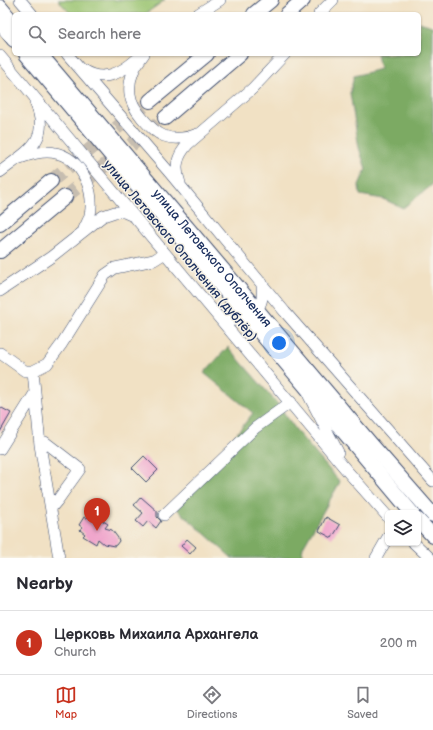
<!DOCTYPE html>
<html lang="en">
<head>
<meta charset="utf-8">
<style>
  body { margin:0; font-family:"Balsamiq Sans",sans-serif; background:#f2f2f3; color:#2b2b33 }
  .controls { position:absolute; right:12px; bottom:12px; display:grid; overflow:hidden; border-radius:6px; box-shadow:0 1px 3px #0004 }
  .controls button { width:36px; height:36px; display:grid; place-items:center; padding:0; border:0; border-bottom:1px solid #e1e1e2; background:#fff; color:#2b2b33; font:20px sans-serif }
  .you { position:absolute; left:279px; top:343px; width:14px; height:14px; margin:-10px; border:3px solid #fff; border-radius:50%; background:#1a73e8; box-shadow:0 0 0 6px #1a73e833 }
  .badge { display:grid; place-items:center; width:26px; height:26px; border-radius:50%; background:#c8321e; color:#fff; font-size:13px; font-weight:700 }
  .pin { position:absolute; translate:-50% -33px; filter:drop-shadow(0 1px 2px #0008) }
  .pin::after { content:''; position:absolute; top:21px; width:14px; height:12px; background:inherit; clip-path:polygon(0 0,100% 0,50% 100%) }
  .list { margin:0; padding:0; list-style:none }
  h2 { display:flex; justify-content:space-between; align-items:center; height:52px; margin:0; padding:0 16px; font-size:17px }
  h2 small { font-size:13px; font-weight:400; color:#7c7c81 }
  .list li { display:grid; grid-template-columns:26px 1fr auto; gap:12px; align-items:center; box-sizing:border-box; height:64px; padding:0 16px; border-top:1px solid #e1e1e2 }
  .list b { display:block; font-size:15px; white-space:nowrap }
  .list p { margin:0; font-size:13px; white-space:nowrap; color:#7c7c81 }
  .list em { font-size:13px; font-style:normal; color:#7c7c81 }
  .icon { flex:none; width:22px; height:22px; fill:none; stroke:currentColor; stroke-width:2; stroke-linecap:round; stroke-linejoin:round }
  .map { position:relative; flex:none; width:433px; height:558px; overflow:hidden }
  .search { position:absolute; background:#fff; box-shadow:0 1px 3px #0004; left:12px; right:12px; top:12px; height:44px; display:flex; align-items:center; gap:10px; box-sizing:border-box; padding:0 14px; border-radius:6px; color:#7c7c81; font-size:15px }
  .sheet { height:116px; background:#fff }
  nav { display:flex; justify-content:space-around; align-items:center; box-sizing:border-box; height:56px; border-top:1px solid #e1e1e2; background:#fff; font-size:11px; color:#7c7c81 }
  nav a { display:grid; justify-items:center; gap:2px }
  nav .on { color:#c8321e }
  .map>svg:first-child { display:block }
  .green { fill:#9bc572; stroke:#5b7a68 }
  .forest { fill:#7caa64; stroke:#4c6c61 }
  .building { fill:#f0a6cc }
  .lines { fill:none; stroke-linecap:round; stroke-linejoin:round }
  .major-tunnel { stroke:#c6bdb0; stroke-width:14; stroke-dasharray:14 7; stroke-linecap:butt }
  .minor-casing { stroke:#3b4a6d; stroke-width:12 }
  .major-casing { stroke:#3b4a6d; stroke-width:16 }
  .minor { stroke:#fff; stroke-width:11 }
  .major { stroke:#fff; stroke-width:14 }
  .labels { text-anchor:middle; stroke-width:3; stroke-linejoin:round; paint-order:stroke }
  .street-label { font-size:13px; fill:#1b2f5e; stroke:#f7f3e8 }
</style>
</head>
<body>
<div class="map">
<svg width="433" height="558" viewBox="0 0 433 558">
  <rect width="100%" height="100%" fill="#f7f3e8"/>
  <filter id="ink" filterUnits="userSpaceOnUse"><feTurbulence type="fractalNoise" baseFrequency=".025" numOctaves="2"/><feDisplacementMap in="SourceGraphic" scale="8" xChannelSelector="R" yChannelSelector="G"/><feConvolveMatrix kernelMatrix="1 2 1 2 8 2 1 2 1" color-interpolation-filters="sRGB"/></filter>
  <filter id="wash" filterUnits="userSpaceOnUse"><feTurbulence type="fractalNoise" baseFrequency=".012" numOctaves="4" result="noise"/><feDisplacementMap in="SourceGraphic" scale="16" xChannelSelector="R" yChannelSelector="G"/><feGaussianBlur stdDeviation="0.9" result="paint"/><feColorMatrix in="noise" values="0 0 0 0 0 0 0 0 0 0 0 0 0 0 0 0 0 1.4 0 .05"/><feComposite in="paint" operator="in"/></filter>
  <g filter="url(#wash)">
    <rect width="100%" height="100%" fill="#f1e1c4"/>
    <path class="green" d="M 58,0 L 165,0 L 145,14 L 71,14 Z"/>
    <path class="forest" d="M 419,22 L 433,26 L 433,182 L 431,186 L 403,208 L 383,199 L 360,195 L 359,185 L 366,169 L 359,148 L 350,93 L 354,76 L 380,69 L 377,54 L 419,54 Z
      M 228,347 L 277,403 L 299,434 L 340,482 L 303,547 L 301,558 L 232,558 L 177,509 L 253,413 L 204,373 Z"/>
    <g id="blocks">
      <path class="building" d="M 0,407 L 11,413 L 0,432 Z
        M 144,456 L 158,470 L 146,482 L 132,468 Z
        M 141,497 L 157,511 L 157,517 L 161,521 L 156,528 L 148,521 L 143,527 L 136,521 L 143,513 L 134,505 Z
        M 89,515 L 94,518 L 95,516 L 108,524 L 105,528 L 112,530 L 118,538 L 119,541 L 116,545 L 114,546 L 104,544 L 98,539 L 96,544 L 83,536 L 85,534 L 80,530 L 82,527 L 79,525 L 84,517 L 87,518 Z
        M 326,517 L 340,525 L 332,538 L 319,531 Z
        M 187,539 L 196,547 L 190,554 L 181,546 Z"/>
    </g>
  </g>
  <g filter="url(#ink)">
    <use href="#blocks" fill-opacity="0" stroke="#3b4a6d" stroke-width="1"/>
    <g class="lines">
      <path class="major-tunnel" d="M 51,181 L 150,101
        M 65,197 L 165,118"/>
      <g class="minor-casing">
        <path id="minor" d="M 20,0 L 32,14
          M 198,14 L 220,0
          M 319,14 L 333,0
          M 67,54 L 169,172 L 285,312 L 433,481
          M 144,54 C 135,66 128,78 130,94 C 131,108 151,131 164,136 C 175,140 187,138 197,134
          M 0,56 L 348,472 L 388,517
          M 83,70 C 103,83 121,73 137,59
          M 17,159 C 26,156 36,152 47,152 C 78,152 96,187 90,215 C 89,220 86,224 84,229
          M 0,172 C 27,151 52,141 35,102
          M 180,183 C 174,167 177,156 188,144 L 252,89 L 285,54
          M 0,291 L 51,257 L 103,216 L 115,212 L 124,212 L 133,216
          M 220,318 C 238,322 254,324 261,302 C 263,297 262,289 262,283
          M 0,353 L 25,371 L 33,371 L 47,364 L 61,345 L 105,275 L 115,268 L 154,260 L 165,253
          M 33,371 L 40,445 L 59,558
          M 309,396 L 338,452
          M 40,445 L 45,442 L 80,469 L 57,501 L 51,508
          M 0,449 L 35,393
          M 164,515 L 255,428 L 291,402
          M 414,543 L 430,558
          M 376,558 L 388,537"/>
      </g>
      <g class="major-casing">
        <g id="major">
          <path d="M 0,7 L 14,24"/>
          <path d="M 254,14 L 271,0"/>
          <path d="M 287,14 L 303,0"/>
          <path d="M 0,23 L 14,40"/>
          <path d="M 26,54 L 412,513"/>
          <path id="s1" d="M 40,54 L 370,443 L 433,515"/>
          <path d="M 150,101 L 207,54"/>
          <path d="M 165,118 L 240,54"/>
          <path d="M 0,224 L 51,181"/>
          <path d="M 0,251 L 65,197"/>
          <path d="M 418,520 L 433,536"/>
        </g>
      </g>
      <use href="#minor" class="minor"/>
      <use href="#major" class="major"/>
    </g>
  </g>
  <g class="labels">
    <g class="street-label">
      <text transform="translate(181 250) rotate(50)" y="5">улица Летовского Ополчения (дублёр)</text>
      <text dy="5" stroke="none"><textPath href="#s1" startOffset="267">улица Летовского Ополчения</textPath></text>
    </g>
  </g>
</svg>
<div class="controls">
<button><svg class="icon" aria-label="layers" viewBox="0 0 24 24"><path d="M12 4l9 5-9 5-9-5zM3 14l9 5 9-5"/></svg></button>
</div>
<div class="you"></div>
<div class="pin badge" style="left:97px;top:531px">1</div>
<div class="search"><svg class="icon" aria-label="search" viewBox="0 0 24 24"><circle cx="10" cy="10" r="6"/><path d="M15 15l6 6"/></svg>Search here</div>
</div>
<section class="sheet">
<h2>Nearby<small></small></h2>
<ul class="list">
<li><span class="badge">1</span><div><b>Церковь Михаила Архангела</b><p>Church</p></div><em>200 m</em></li>
</ul>
</section>
<nav>
<a class="on"><svg class="icon" aria-label="map" viewBox="0 0 24 24"><path d="M3 6l6-2 6 2 6-2v14l-6 2-6-2-6 2zM9 4v14M15 6v14"/></svg>Map</a>
<a><svg class="icon" aria-label="directions" viewBox="0 0 24 24"><path d="M12 3l9 9-9 9-9-9zM9 14v-3h6M13 9l2 2-2 2"/></svg>Directions</a>
<a><svg class="icon" aria-label="saved" viewBox="0 0 24 24"><path d="M7 4h10v16l-5-4-5 4z"/></svg>Saved</a>
</nav>
</body>
</html>
